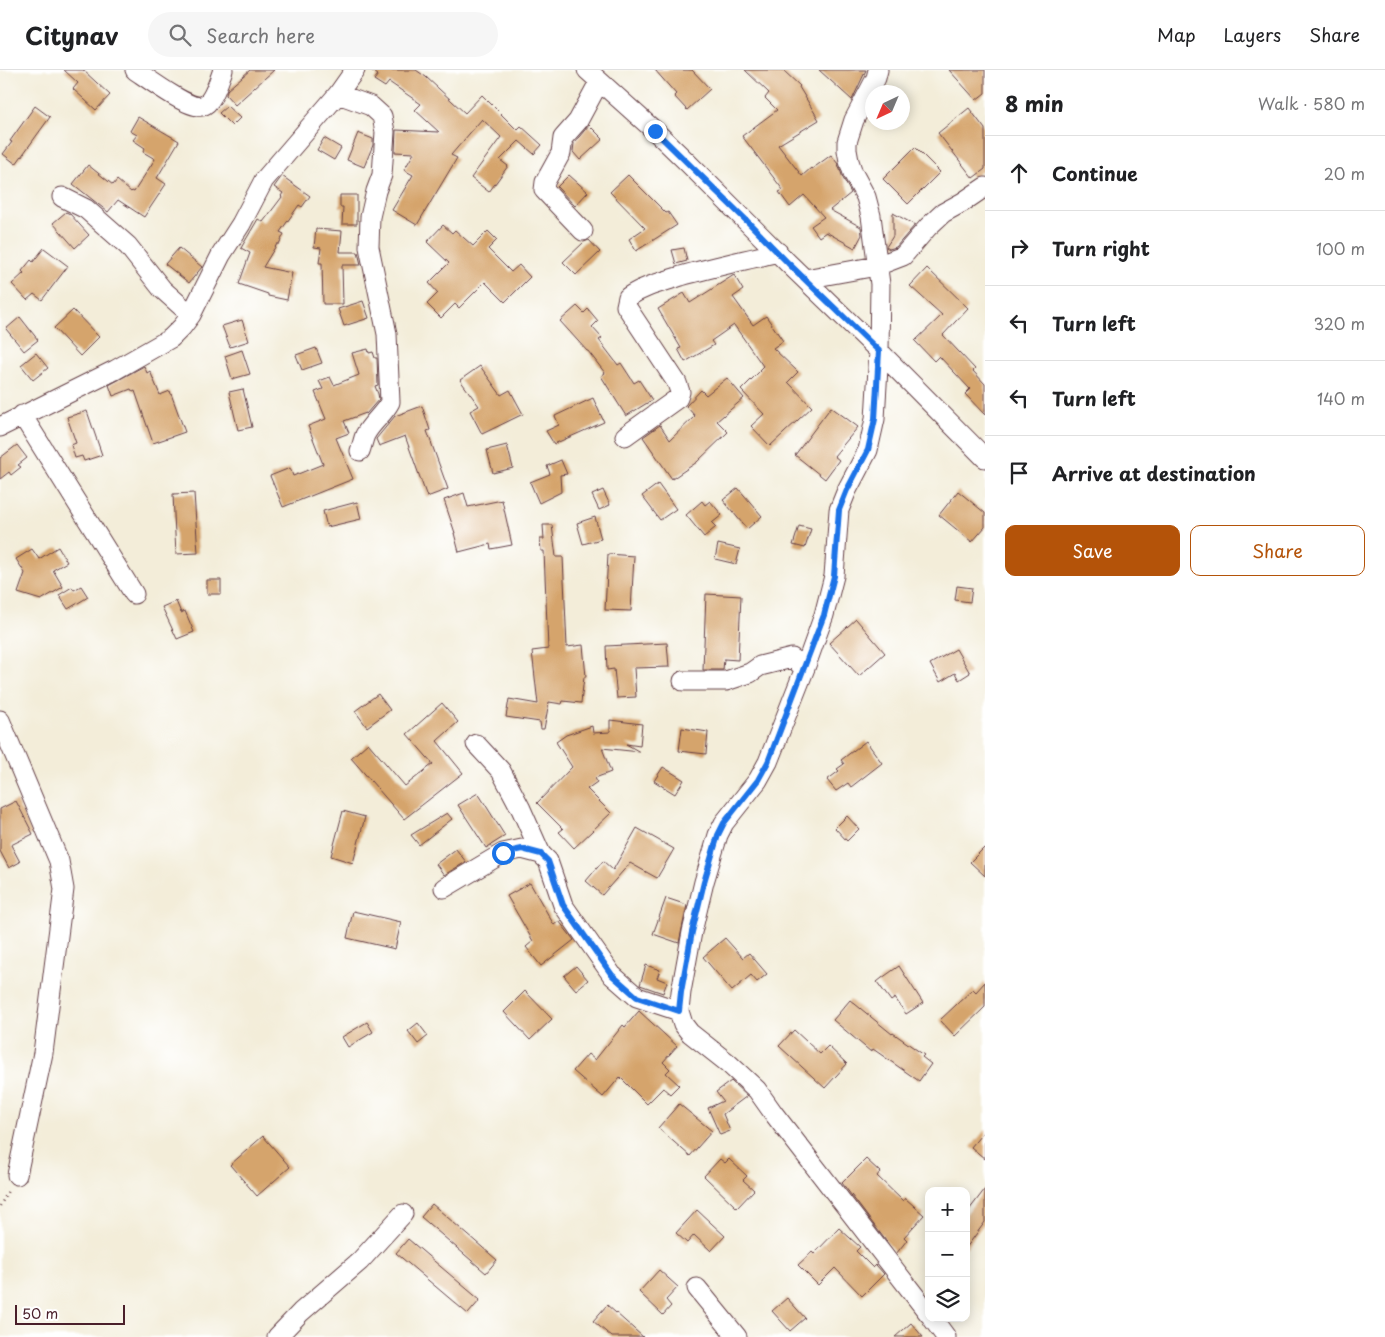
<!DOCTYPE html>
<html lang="en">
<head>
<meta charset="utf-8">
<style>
  body { margin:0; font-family:"Playpen Sans",sans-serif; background:#f6f6f6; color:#202124 }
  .controls { position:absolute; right:15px; bottom:15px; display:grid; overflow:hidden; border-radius:10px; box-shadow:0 2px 12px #0003 }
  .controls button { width:45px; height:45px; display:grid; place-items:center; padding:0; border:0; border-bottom:1px solid #e0e0e0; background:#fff; color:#202124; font:25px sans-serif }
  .compass { position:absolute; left:865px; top:15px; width:45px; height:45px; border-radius:50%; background:#fff; box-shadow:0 2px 12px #0003; rotate:224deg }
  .scale { position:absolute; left:15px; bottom:12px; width:110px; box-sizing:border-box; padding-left:5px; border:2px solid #4a1f2b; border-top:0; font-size:14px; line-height:18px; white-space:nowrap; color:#4a1f2b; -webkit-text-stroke:4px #fff; paint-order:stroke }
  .stop { position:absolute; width:15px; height:15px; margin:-11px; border:4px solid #1a73e8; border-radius:50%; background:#fff }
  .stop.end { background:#1a73e8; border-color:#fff; box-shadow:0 1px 5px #0008 }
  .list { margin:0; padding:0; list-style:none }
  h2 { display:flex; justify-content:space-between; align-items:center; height:65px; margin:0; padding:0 20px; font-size:21px }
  h2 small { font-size:16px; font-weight:400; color:#757577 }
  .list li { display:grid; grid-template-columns:32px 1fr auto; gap:15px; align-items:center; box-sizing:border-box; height:75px; padding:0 20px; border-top:1px solid #e0e0e0 }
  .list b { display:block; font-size:19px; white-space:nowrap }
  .list em { font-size:16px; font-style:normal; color:#757577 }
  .actions { display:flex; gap:10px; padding:15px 20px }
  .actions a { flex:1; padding:11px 0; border:1px solid #b45309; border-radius:10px; text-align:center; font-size:18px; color:#b45309 }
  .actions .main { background:#b45309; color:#fff }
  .icon { flex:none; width:28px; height:28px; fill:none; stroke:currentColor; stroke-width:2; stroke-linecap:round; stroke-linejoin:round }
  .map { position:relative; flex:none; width:985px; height:1267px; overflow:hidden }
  header { display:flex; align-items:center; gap:30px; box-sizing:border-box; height:70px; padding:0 25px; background:#fff; border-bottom:1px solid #e0e0e0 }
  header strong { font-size:24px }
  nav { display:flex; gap:28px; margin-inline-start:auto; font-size:18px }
  .search { width:350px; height:45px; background:#f6f6f6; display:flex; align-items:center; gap:12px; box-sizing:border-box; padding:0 18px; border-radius:28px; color:#757577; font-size:19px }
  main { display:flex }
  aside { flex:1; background:#fff }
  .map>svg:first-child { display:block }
  .building { fill:#d5a46c }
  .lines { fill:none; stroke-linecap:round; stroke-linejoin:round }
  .minor-casing { stroke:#633e45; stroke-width:21 }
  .path { stroke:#633e45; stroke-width:2.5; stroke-dasharray:1 4; stroke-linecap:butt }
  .minor { stroke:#fff; stroke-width:19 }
  .route { stroke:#1a73e8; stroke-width:6 }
</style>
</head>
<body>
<header>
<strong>Citynav</strong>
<div class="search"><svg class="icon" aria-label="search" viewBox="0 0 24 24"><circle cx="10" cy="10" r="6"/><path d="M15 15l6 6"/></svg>Search here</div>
<nav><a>Map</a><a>Layers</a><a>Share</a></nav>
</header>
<main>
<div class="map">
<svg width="985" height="1267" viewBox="0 0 985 1267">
  <rect width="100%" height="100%" fill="#fff"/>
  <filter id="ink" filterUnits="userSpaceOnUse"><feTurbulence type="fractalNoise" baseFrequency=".02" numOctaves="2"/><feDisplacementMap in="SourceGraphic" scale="10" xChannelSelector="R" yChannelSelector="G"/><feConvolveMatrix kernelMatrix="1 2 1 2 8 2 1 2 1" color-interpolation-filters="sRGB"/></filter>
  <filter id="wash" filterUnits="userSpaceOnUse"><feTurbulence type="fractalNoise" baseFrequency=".0096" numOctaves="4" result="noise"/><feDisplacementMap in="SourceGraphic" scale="20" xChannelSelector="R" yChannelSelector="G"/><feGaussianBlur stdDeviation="1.12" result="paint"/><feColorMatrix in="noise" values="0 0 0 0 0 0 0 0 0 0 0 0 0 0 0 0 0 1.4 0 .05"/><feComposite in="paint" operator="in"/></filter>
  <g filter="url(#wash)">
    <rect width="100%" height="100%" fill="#f3edd9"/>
    <g id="blocks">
      <path class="building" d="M 64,0 L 83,0 L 110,25 L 96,40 L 73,19 L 78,13 Z
        M 250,0 L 274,0 L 235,35 L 226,25 L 227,20 Z
        M 371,0 L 416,0 L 426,7 L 465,43 L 482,25 L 517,60 L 521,56 L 542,75 L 534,84 L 519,71 L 500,90 L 508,96 L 489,122 L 471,108 L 501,67 L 482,49 L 451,85 L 457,88 L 417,155 L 392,140 L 413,105 L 404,100 L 414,83 L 395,82 L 396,60 L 439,62 L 415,40 L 421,34 L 389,12 L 385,17 L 374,10 L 378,5 Z
        M 655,0 L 692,0 L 710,19 L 687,40 L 674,26 L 676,24 Z
        M 745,0 L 783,0 L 800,16 L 799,17 L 819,50 L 778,75 L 802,106 L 811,98 L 812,99 L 831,85 L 838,94 L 843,108 L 851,123 L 830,140 L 861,157 L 862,165 L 855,178 L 826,162 L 819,167 L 811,156 L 824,147 L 804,125 L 790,137 L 779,122 L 783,120 L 742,66 L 777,40 L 765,28 L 769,23 Z
        M 819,0 L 866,0 L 852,30 Z
        M 949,0 L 985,0 L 985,23 L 976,30 Z
        M 35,36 L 50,47 L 16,94 L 3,84 L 12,72 L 10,71 Z
        M 227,36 L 240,48 L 232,56 L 219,43 Z
        M 969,38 L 985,59 L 985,99 L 973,108 L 938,63 Z
        M 138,47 L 179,71 L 157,108 L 166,114 L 144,147 L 118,130 L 108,142 L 73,114 L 88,95 L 113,115 L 117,110 L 131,122 L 132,121 L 134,122 L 155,89 L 143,82 L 145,78 L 133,70 L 137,65 L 130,61 Z
        M 589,55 L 603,69 L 580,90 L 573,82 L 574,73 Z
        M 358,63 L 373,69 L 373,75 L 364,97 L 347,90 Z
        M 324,68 L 341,78 L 334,90 L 317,80 Z
        M 915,77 L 940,102 L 908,134 L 883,109 Z
        M 569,105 L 588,122 L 575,136 L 557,117 Z
        M 628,105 L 666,143 L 668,142 L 677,155 L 636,181 L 629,169 L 645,158 L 610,122 Z
        M 282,106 L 310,126 L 302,137 L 299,135 L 280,162 L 284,164 L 279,174 L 277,174 L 263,197 L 292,203 L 287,230 L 268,226 L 268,224 L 239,214 L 250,183 L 241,178 L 258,149 L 263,152 L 282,127 L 281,126 L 283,123 L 274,117 Z
        M 340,125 L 357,125 L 357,154 L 342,154 L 343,137 L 340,137 Z
        M 66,142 L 70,144 L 89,165 L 75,178 L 53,153 Z
        M 893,143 L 915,155 L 896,177 L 889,179 L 886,177 L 893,166 Z
        M 443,155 L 452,163 L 455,160 L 473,176 L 488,161 L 497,170 L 488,179 L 511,202 L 519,195 L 530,207 L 505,232 L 485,212 L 459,238 L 455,234 L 441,248 L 427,234 L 438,223 L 429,213 L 449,193 L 427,172 Z
        M 316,159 L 342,161 L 340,182 L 358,182 L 361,195 L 342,195 L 343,234 L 323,234 L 322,193 L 319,193 L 321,178 L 314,177 Z
        M 589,170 L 600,182 L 576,205 L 563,192 L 584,172 Z
        M 44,178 L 68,196 L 42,230 L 34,224 L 27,230 L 12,214 L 24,203 L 22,201 L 31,190 L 33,192 Z
        M 179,178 L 202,197 L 189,213 L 165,194 Z
        M 684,178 L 687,191 L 676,194 L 672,180 Z
        M 927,198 L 968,238 L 943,265 L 975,299 L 973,301 L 985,314 L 985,345 L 965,324 L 970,319 L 939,286 L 934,291 L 915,271 L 942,245 L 910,216 Z
        M 734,205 L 743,220 L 733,227 L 753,255 L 766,246 L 783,271 L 773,278 L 798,302 L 788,312 L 812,337 L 770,376 L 751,356 L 764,344 L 741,320 L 760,301 L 759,300 L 763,296 L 734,255 L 711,271 L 714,275 L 685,292 L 678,279 L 681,278 L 658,239 L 684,223 L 690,233 Z
        M 363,231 L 369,248 L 344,256 L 338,239 Z
        M 577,236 L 584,243 L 588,239 L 598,251 L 592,257 L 602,268 L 599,270 L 618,295 L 621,293 L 634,313 L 639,310 L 652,330 L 626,346 L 601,306 L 605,303 L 588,281 L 587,281 L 560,251 Z
        M 73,240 L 99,267 L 80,286 L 54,258 Z
        M 20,247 L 38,270 L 24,281 L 6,259 Z
        M 242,250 L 249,271 L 230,277 L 222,256 Z
        M 316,278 L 322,293 L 302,300 L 296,285 Z
        M 368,279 L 369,283 L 373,282 L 375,288 L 377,288 L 378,315 L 375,316 L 378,324 L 379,329 L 366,344 L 366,343 L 344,351 L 349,363 L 336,368 L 353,409 L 283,437 L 270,406 L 290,398 L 293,406 L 323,394 L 308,356 L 326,349 L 315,322 L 323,319 L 319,311 L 330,307 L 334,315 L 359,305 L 352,283 Z
        M 242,280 L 250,304 L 232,309 L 225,286 Z
        M 36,283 L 48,298 L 33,310 L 21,295 Z
        M 144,296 L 147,303 L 150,301 L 160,325 L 170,321 L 185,362 L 153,373 L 135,321 L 133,322 L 131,319 L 113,326 L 109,315 Z
        M 480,296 L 501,325 L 510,320 L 523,344 L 482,364 L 470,341 L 479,336 L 460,310 Z
        M 727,308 L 744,328 L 717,351 L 728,362 L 697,392 L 672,409 L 643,367 L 660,355 L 670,370 L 695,346 L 686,336 L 701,320 L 706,325 Z
        M 243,319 L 252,357 L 238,360 L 229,322 Z
        M 593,328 L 604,352 L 554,374 L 546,361 L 559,355 L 555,346 Z
        M 422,336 L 430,360 L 427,361 L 448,419 L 427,427 L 405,366 L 379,376 L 376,369 L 395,346 Z
        M 831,337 L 858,357 L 834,386 L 839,390 L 825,409 L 795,385 Z
        M 87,341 L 102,385 L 84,391 L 82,386 L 75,388 L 71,375 L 76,373 L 67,347 Z
        M 17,375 L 27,388 L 18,395 L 21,397 L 11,405 L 9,402 L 0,409 L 0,388 Z
        M 507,375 L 513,398 L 493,403 L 487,380 Z
        M 561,390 L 567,404 L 560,405 L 561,422 L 539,433 L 530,412 L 550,404 L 547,396 Z
        M 658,414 L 676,439 L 660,450 L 642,426 Z
        M 738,418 L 762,446 L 747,459 L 723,430 Z
        M 603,420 L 610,435 L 599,440 L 592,425 Z
        M 958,421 L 985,443 L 985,457 L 972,472 L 939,445 Z
        M 194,423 L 198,483 L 176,484 L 173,424 Z
        M 464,423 L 468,437 L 502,430 L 512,475 L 491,479 L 490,474 L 459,482 L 454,463 L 455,463 L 444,430 Z
        M 702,431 L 705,435 L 710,431 L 722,445 L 712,453 L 716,457 L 704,467 L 686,445 Z
        M 357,432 L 361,449 L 327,457 L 323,441 Z
        M 595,447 L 601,469 L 583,474 L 577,453 Z
        M 543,455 L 552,455 L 556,487 L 563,487 L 567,577 L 583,575 L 586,607 L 584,607 L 581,633 L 563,631 L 562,634 L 549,632 L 544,659 L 541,659 L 540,652 L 506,647 L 509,629 L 538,634 L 532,581 L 548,579 L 544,481 L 541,481 L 540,469 L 544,469 Z
        M 799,456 L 811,459 L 805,478 L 793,475 Z
        M 718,474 L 740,479 L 736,494 L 715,489 Z
        M 58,477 L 67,492 L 53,500 L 63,517 L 41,530 L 18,523 L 25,503 L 16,489 L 32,479 L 39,489 Z
        M 608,484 L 634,486 L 631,541 L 605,540 Z
        M 207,510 L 221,510 L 221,524 L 207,524 Z
        M 81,516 L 88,527 L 68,539 L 59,525 L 72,517 L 74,520 Z
        M 957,516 L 972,518 L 970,532 L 955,530 Z
        M 706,524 L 741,526 L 738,590 L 724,589 L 723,600 L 703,600 Z
        M 176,531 L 181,543 L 185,541 L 194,562 L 177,569 L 162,537 Z
        M 856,549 L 885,583 L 859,606 L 829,573 Z
        M 667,573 L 669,597 L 634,598 L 636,627 L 617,628 L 614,599 L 607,600 L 606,576 Z
        M 956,579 L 970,603 L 959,610 L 955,603 L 940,612 L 930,594 Z
        M 378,624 L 390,640 L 367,657 L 355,641 Z
        M 442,633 L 458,652 L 437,671 L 463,703 L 404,749 L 351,688 L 368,673 L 405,716 L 433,694 L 407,664 Z
        M 610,650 L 642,654 L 640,676 L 626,674 L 640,682 L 602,678 L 611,702 L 595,708 L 597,712 L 587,719 L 611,743 L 574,778 L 559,762 L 563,759 L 537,733 L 572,697 L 556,672 L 566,665 L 592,656 L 593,663 L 610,662 Z
        M 682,658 L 708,662 L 706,684 L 679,681 Z
        M 866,671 L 882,693 L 851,717 L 848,713 L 836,721 L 827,710 L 839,701 L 837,699 L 844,694 L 841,690 Z
        M 663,697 L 684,710 L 675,724 L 654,711 Z
        M 478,723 L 505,766 L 486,778 L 458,735 Z
        M 16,731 L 33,764 L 11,775 L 20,792 L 9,798 L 0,781 L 0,739 Z
        M 343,741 L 365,747 L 353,793 L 331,786 Z
        M 447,743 L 452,749 L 419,775 L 411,765 Z
        M 847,746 L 859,759 L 847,771 L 835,758 Z
        M 637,758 L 674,779 L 657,808 L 630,793 L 602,825 L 586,811 L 603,791 L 613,800 Z
        M 985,777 L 985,806 L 970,792 Z
        M 456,779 L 466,792 L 444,805 L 436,794 Z
        M 530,813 L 554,855 L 559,851 L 574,870 L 541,896 L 526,877 L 533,871 L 507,826 Z
        M 666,828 L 687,835 L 679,873 L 653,864 Z
        M 353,841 L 401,852 L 395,879 L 347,868 Z
        M 725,868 L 743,888 L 749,883 L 767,904 L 757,912 L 751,905 L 732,921 L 703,887 Z
        M 646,895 L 660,900 L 657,908 L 667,912 L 663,923 L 640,915 Z
        M 576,896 L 588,910 L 576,920 L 564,906 Z
        M 899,896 L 923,933 L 906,944 L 895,928 L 891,931 L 877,912 L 882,908 Z
        M 985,912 L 985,937 L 955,966 L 940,950 L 973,919 L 976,922 Z
        M 525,921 L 552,949 L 530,970 L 504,942 Z
        M 850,930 L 892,964 L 893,963 L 924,985 L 922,987 L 931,994 L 919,1011 L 873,979 L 871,982 L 833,950 Z
        M 639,941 L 677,976 L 663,992 L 670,999 L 666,1003 L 679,1015 L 670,1024 L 663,1018 L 647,1034 L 620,1007 L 603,1027 L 573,1001 L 588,984 L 595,990 L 623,955 L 625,957 Z
        M 367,952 L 373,962 L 348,977 L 342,967 Z
        M 418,953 L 428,966 L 418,974 L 408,961 Z
        M 794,960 L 820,984 L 828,976 L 847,994 L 825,1018 L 779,976 Z
        M 731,1011 L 747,1026 L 723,1044 L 730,1061 L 720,1065 L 708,1038 L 723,1031 L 716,1022 Z
        M 679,1034 L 712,1061 L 690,1086 L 658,1058 Z
        M 985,1060 L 985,1089 L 971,1077 Z
        M 263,1066 L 290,1097 L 257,1126 L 230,1095 Z
        M 720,1089 L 725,1093 L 729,1089 L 747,1106 L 743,1110 L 754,1120 L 737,1138 L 704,1106 Z
        M 866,1089 L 880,1102 L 877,1106 L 903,1131 L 905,1128 L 924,1145 L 904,1167 L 907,1170 L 896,1184 L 842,1113 Z
        M 985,1119 L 985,1152 L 966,1178 L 966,1144 Z
        M 432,1134 L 497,1190 L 486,1203 L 421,1147 Z
        M 697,1140 L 725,1166 L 711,1181 L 694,1165 L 687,1173 L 676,1163 Z
        M 839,1158 L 860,1177 L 856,1181 L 873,1198 L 876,1195 L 884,1204 L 862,1226 L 835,1198 L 818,1215 L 798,1195 L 812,1182 L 814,1184 Z
        M 408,1169 L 480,1230 L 468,1244 L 396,1183 Z
        M 659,1200 L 678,1217 L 666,1230 L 671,1236 L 663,1245 L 639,1222 Z
        M 787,1228 L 805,1248 L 790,1261 L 772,1241 Z
        M 607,1235 L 643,1267 L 612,1267 L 593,1251 Z
        M 911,1253 L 923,1267 L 895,1267 Z"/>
    </g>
  </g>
  <g filter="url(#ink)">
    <use href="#blocks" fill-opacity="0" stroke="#633e45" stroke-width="1"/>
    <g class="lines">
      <g class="minor-casing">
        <path id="minor" d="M 135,0 C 147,8 190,40 202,36 C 213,33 219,10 223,0
          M 587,0 L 655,61 L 687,92 L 788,193 L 879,281 L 985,388
          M 878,0 L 876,8 L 854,50 L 847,72 L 847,80 L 849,91 L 853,103 L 866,127 L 871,146 L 880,214 L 879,281 L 875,349 L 868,380 L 847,420 L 839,440 L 834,506 L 824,545 L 805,598 L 768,692 L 758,710 L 724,753 L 718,765 L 704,812 L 692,862 L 681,922 L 679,941 L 683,954 L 690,963 L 728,993 L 757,1020 L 774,1044 L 929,1244
          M 338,24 L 371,36 L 382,46 L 385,62 L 382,105 L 376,121 L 370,147 L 369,177 L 387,264 L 390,332 C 384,344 371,353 365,365 C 363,370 362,376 360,381
          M 62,127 L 86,139 L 128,176 L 162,219 L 191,245
          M 583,161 L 544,120 L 545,112 L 561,83 L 563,68 L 578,51 L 599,12
          M 805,209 L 877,196 L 903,186 L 928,157 L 943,143 L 963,132 L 985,117
          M 22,345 L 134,524
          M 0,357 L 115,300 L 171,268 L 182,257 L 191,245 L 221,185 L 241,154 L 264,110 L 338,24 L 355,0
          M 625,366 L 678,328 L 680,322 L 677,313 L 626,236 L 628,227 C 644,216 663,212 681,206 C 713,197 746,190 778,182
          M 683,611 L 726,611 L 750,603 L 760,596 L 792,588 L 805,598
          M 0,650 L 59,791 L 64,819 L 43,983 L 17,1105
          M 476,674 L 501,701 L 521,739 L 541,784
          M 444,818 L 503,783 L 522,779 L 541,784 L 548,791 L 563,835 L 612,905 L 637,927 L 679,941
          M 697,1218 L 737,1267
          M 932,1248 L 946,1267
          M 277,1267 L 301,1242 L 360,1191 L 403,1144"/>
      </g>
      <path class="path" d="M 0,1136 L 9,1119"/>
      <use href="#minor" class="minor"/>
    </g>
  </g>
  <g class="lines" filter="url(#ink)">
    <path class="route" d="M 503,783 L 522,779 L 541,784 L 548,791 L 563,835 L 612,905 L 637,927 L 679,941 L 681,922 L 692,862 L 704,812 L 718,765 L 724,753 L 758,710 L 768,692 L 824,545 L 834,506 L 839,440 L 847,420 L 868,380 L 875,349 L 879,281 L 788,193 L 747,151 L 655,61"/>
  </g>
</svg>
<div class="controls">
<button>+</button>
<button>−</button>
<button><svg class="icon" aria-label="layers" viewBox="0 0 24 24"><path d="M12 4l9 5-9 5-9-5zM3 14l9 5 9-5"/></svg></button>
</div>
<svg class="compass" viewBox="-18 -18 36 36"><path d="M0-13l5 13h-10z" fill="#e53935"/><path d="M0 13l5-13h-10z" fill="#757577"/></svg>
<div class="scale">50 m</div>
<div class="stop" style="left:503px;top:783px"></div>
<div class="stop end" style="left:655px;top:61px"></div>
</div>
<aside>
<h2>8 min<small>Walk · 580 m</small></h2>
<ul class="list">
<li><svg class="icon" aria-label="ahead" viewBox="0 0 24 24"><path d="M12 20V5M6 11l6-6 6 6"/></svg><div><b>Continue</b></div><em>20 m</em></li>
<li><svg class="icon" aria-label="right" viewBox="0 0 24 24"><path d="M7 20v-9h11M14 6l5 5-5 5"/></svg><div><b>Turn right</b></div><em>100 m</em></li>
<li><svg class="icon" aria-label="left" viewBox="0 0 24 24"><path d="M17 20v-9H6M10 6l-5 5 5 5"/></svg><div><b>Turn left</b></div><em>320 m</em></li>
<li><svg class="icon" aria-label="left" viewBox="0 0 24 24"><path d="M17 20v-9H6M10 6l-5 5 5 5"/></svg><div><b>Turn left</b></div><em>140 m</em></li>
<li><svg class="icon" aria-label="arrive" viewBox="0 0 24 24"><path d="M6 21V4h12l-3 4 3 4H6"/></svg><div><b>Arrive at destination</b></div></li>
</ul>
<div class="actions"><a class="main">Save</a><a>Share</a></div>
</aside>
</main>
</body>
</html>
